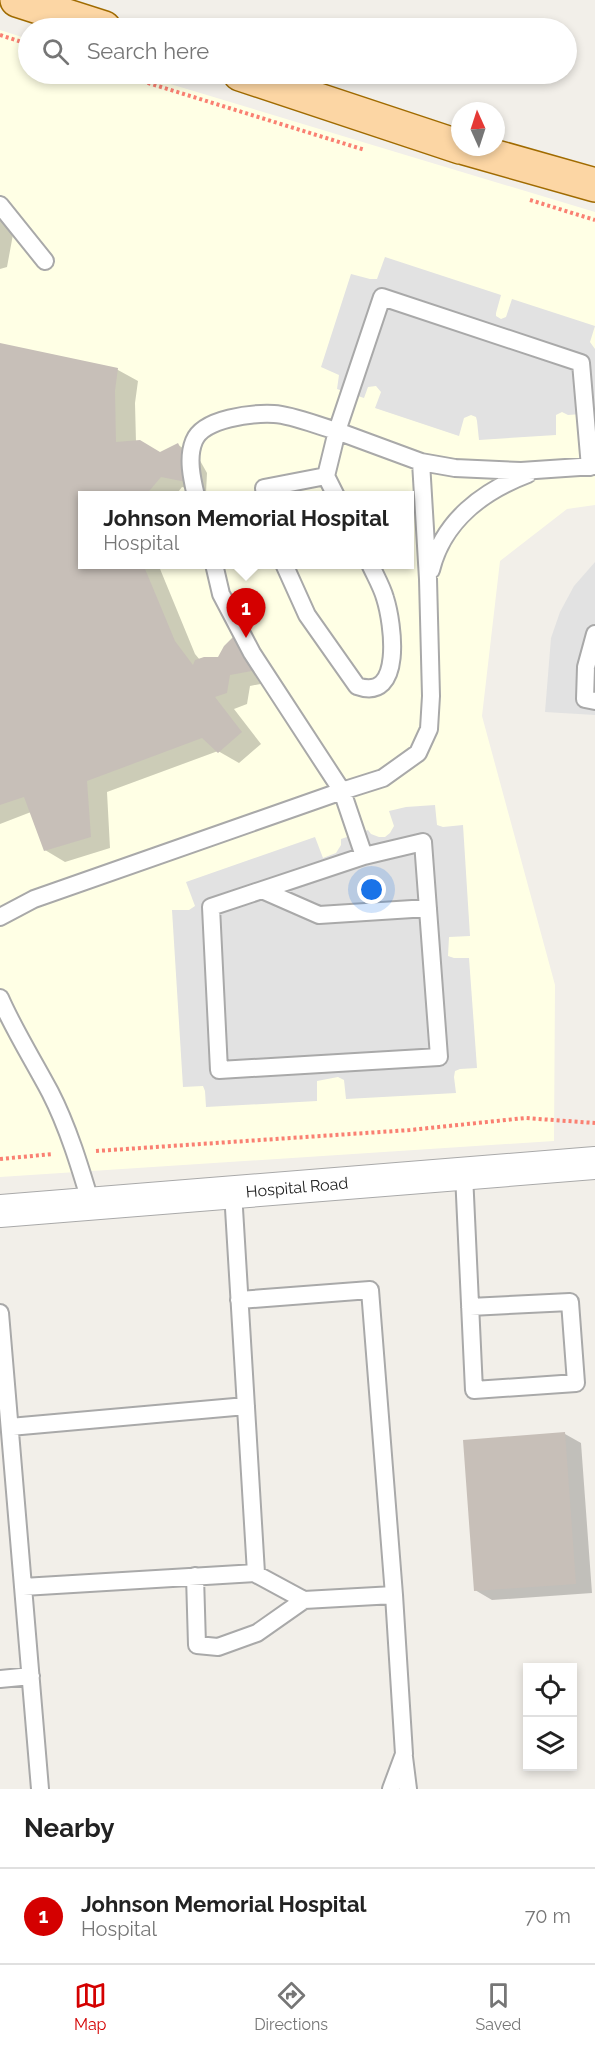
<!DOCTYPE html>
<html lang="en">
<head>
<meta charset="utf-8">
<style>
  body { margin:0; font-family:Raleway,sans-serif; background:#f2f2f2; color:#222 }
  .controls { position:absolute; right:18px; bottom:18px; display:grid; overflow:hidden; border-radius:0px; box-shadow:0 3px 9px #0003 }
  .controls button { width:54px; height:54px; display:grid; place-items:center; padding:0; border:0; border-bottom:2px solid #e0e0e0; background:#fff; color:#222; font:30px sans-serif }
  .compass { position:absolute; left:451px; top:102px; width:54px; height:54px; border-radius:50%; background:#fff; box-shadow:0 3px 9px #0003; rotate:357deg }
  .you { position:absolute; left:372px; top:890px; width:21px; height:21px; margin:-15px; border:4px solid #fff; border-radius:50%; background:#1a73e8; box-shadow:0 0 0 9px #1a73e833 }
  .badge { display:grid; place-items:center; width:39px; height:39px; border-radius:50%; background:#d40000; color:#fff; font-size:20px; font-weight:700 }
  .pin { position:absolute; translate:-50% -50px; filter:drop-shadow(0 2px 3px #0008) }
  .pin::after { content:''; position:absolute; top:32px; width:21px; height:18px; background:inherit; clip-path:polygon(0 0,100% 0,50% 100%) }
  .popup { position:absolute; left:78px; top:491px; width:336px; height:78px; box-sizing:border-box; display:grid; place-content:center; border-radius:0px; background:#fff; filter:drop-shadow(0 2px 4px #0005); font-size:20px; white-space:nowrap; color:#767676 }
  .popup b { font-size:22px; color:#222 }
  .popup::after { content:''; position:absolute; left:50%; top:100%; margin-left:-12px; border:12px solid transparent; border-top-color:#fff }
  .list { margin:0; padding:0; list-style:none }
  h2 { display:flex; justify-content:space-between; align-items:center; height:78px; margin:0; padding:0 24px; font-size:26px }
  h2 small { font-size:20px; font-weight:400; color:#767676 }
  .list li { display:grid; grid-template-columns:39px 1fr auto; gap:18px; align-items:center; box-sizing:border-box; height:96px; padding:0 24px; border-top:2px solid #e0e0e0 }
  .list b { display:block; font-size:22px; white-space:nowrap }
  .list p { margin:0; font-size:20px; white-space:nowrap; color:#767676 }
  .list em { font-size:20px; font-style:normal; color:#767676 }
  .icon { flex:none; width:33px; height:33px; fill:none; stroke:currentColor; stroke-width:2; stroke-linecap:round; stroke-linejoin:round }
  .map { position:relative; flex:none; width:595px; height:1789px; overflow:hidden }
  .search { position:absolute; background:#fff; box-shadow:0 3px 9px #0003; left:18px; right:18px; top:18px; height:66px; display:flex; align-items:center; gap:15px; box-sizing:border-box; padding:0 21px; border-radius:33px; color:#767676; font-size:22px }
  .sheet { height:174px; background:#fff }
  nav { display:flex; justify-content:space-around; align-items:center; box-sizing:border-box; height:84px; border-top:2px solid #e0e0e0; background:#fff; font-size:16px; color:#767676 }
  nav a { display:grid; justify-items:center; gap:3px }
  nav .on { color:#d40000 }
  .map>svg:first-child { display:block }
  .education { fill:#ffffe5; fill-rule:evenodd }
  .parking { fill:#e2e2e2 }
  .shadow { fill:#0003 }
  .building { fill:#c7bfb8 }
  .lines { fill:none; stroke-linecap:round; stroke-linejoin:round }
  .lane-casing { stroke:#a9a9a9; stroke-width:20 }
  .street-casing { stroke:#a9a9a9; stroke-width:34 }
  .primary-casing { stroke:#a06b00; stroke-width:36 }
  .path { stroke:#fa8072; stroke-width:4; stroke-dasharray:3 3; stroke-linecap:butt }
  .lane { stroke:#fff; stroke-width:16 }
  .street { stroke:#fff; stroke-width:32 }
  .primary { stroke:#fcd6a4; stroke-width:33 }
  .labels { text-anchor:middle; stroke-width:4.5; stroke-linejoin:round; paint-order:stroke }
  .street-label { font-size:16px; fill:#222; stroke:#fff }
</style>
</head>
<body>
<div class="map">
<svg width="595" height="1789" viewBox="0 0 595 1789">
  <rect width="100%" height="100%" fill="#f2efe9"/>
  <path class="education" d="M 0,30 L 28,39 L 28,74 L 137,74 L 595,212 L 595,505 L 567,509 L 500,561 L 482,716 L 555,985 L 554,1141 L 0,1177 ZM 82,496 L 410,496 L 410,564 L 82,564 Z"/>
  <path class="parking" d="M 385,257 L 501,295 L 496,313 L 496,316 L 501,319 L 506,317 L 512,299 L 595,326 L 590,342 L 595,349 L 595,413 L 568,415 L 562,412 L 556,415 L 556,435 L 479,440 L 477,421 L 476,417 L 471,415 L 464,418 L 459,436 L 375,408 L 381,392 L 376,386 L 368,387 L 364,398 L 337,389 L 339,375 L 321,367 L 351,274 L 370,279 L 377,279 Z
    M 595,562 L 595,715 L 545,712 L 551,638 L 560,612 L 574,586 Z
    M 435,805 L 437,825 L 443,827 L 463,825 L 470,936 L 449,937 L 448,956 L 454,958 L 469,958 L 477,1068 L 460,1069 L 455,1071 L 454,1077 L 456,1093 L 346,1099 L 344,1080 L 338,1077 L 317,1081 L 317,1101 L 206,1107 L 205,1091 L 203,1086 L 183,1087 L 172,910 L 189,910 L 195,906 L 186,882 L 315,837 L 323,858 L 336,853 L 341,845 L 341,839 L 368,830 L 371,834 L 379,837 L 385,837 L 390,833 L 394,826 L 389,811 L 406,807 Z"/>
  <path class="shadow" d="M 0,213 L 14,229 L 7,267 L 0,269 Z
    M 0,344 L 118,370 L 138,381 L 135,403 L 136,442 L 161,454 L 178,445 L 198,457 L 207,473 L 206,493 L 182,487 L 175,496 L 82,496 L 82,564 L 158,564 L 195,654 L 200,660 L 219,659 L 225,646 L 276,681 L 250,686 L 247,704 L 234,709 L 261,744 L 239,763 L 218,751 L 107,792 L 110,848 L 65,862 L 45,850 L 31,812 L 0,824 Z
    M 565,1434 L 581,1443 L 592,1593 L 492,1600 L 475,1590 Z"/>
  <path class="building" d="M 0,343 L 118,368 L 115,391 L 116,442 L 140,440 L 160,452 L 178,443 L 187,461 L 186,482 L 161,477 L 145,496 L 82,496 L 82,564 L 143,564 L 175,641 L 193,665 L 195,660 L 204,657 L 218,657 L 224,646 L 233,637 L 246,649 L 257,670 L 230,675 L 227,693 L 215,697 L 242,732 L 218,753 L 202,738 L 87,781 L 91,837 L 44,851 L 24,797 L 0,805 Z
    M 565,1432 L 576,1584 L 474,1591 L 463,1440 Z"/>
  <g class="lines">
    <g class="lane-casing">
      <path id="lane" d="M 0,205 L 45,261
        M 421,462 L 337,431 L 382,297 L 581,363 L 590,467
        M 196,496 C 192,479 187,458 194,441 C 203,418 253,413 274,414 C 293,415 318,426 337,431 L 326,476 L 336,496
        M 265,496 L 264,488 L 326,476
        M 214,564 L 221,594 L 252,653 L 342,791 L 364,856 L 423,842 L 439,1057 L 219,1070 L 211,907 L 364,856
        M 284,564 L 307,615 L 357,686 C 404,703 393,623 385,598 C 382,587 375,575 370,564
        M 431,570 C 443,521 483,491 528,474
        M 595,634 L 586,667 L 585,699 L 595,701
        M 262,890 L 319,915 L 428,908
        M 0,917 L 34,899 L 342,791 L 383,778 L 418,753 L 429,729 L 431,696 L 428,579 L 421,462 L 455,468 L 521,471 L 595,466
        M 0,998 C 14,1030 33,1060 50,1092 C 68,1127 80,1167 91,1204
        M 464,1174 L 474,1390 L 576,1383 L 570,1302 L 470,1307
        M 239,1300 L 370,1290 L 394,1595
        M 0,1313 L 40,1789
        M 10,1427 L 246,1406
        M 254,1573 L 304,1600
        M 195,1576 L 197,1645 L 218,1647 L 257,1633 L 304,1600 L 394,1595 L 404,1754 L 391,1789
        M 23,1587 L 256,1573 L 233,1192
        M 0,1679 L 31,1676
        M 404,1757 L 408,1789"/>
    </g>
    <g class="street-casing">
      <path id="street" d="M 0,1211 L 595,1163"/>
    </g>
    <g class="primary-casing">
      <path id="primary" d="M 17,0 L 104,28
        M 240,74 L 460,147
        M 461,147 L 595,185"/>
    </g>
    <path class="path" d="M 0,35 L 28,44
      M 119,74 L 365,150
      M 530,200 L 595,220
      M 96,1151 L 410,1130 L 525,1118 L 595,1123
      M 0,1159 L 53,1154"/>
    <use href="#lane" class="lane"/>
    <use href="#street" class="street"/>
    <use href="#primary" class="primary"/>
  </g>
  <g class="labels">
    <g class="street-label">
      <text transform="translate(297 1187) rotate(-5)" y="6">Hospital Road</text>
    </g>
  </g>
</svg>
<div class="controls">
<button><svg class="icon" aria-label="locate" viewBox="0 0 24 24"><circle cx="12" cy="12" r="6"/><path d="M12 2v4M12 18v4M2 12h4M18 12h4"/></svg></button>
<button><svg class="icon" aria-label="layers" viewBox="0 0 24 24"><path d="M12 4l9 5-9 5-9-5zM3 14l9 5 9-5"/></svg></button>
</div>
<svg class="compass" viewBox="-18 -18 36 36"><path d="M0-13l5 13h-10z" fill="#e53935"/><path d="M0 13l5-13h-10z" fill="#767676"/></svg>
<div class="you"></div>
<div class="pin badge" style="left:246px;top:638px">1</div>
<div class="popup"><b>Johnson Memorial Hospital</b>Hospital</div>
<div class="search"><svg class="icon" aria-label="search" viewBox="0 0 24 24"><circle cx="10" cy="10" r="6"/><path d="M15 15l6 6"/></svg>Search here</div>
</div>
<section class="sheet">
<h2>Nearby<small></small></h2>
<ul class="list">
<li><span class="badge">1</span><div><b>Johnson Memorial Hospital</b><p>Hospital</p></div><em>70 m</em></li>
</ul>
</section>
<nav>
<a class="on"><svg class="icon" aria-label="map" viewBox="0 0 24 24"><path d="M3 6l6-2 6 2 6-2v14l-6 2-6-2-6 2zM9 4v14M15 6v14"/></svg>Map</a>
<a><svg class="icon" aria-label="directions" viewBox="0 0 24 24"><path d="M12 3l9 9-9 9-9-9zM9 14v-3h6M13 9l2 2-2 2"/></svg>Directions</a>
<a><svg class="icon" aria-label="saved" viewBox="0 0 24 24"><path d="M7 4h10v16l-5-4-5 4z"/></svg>Saved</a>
</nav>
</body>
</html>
